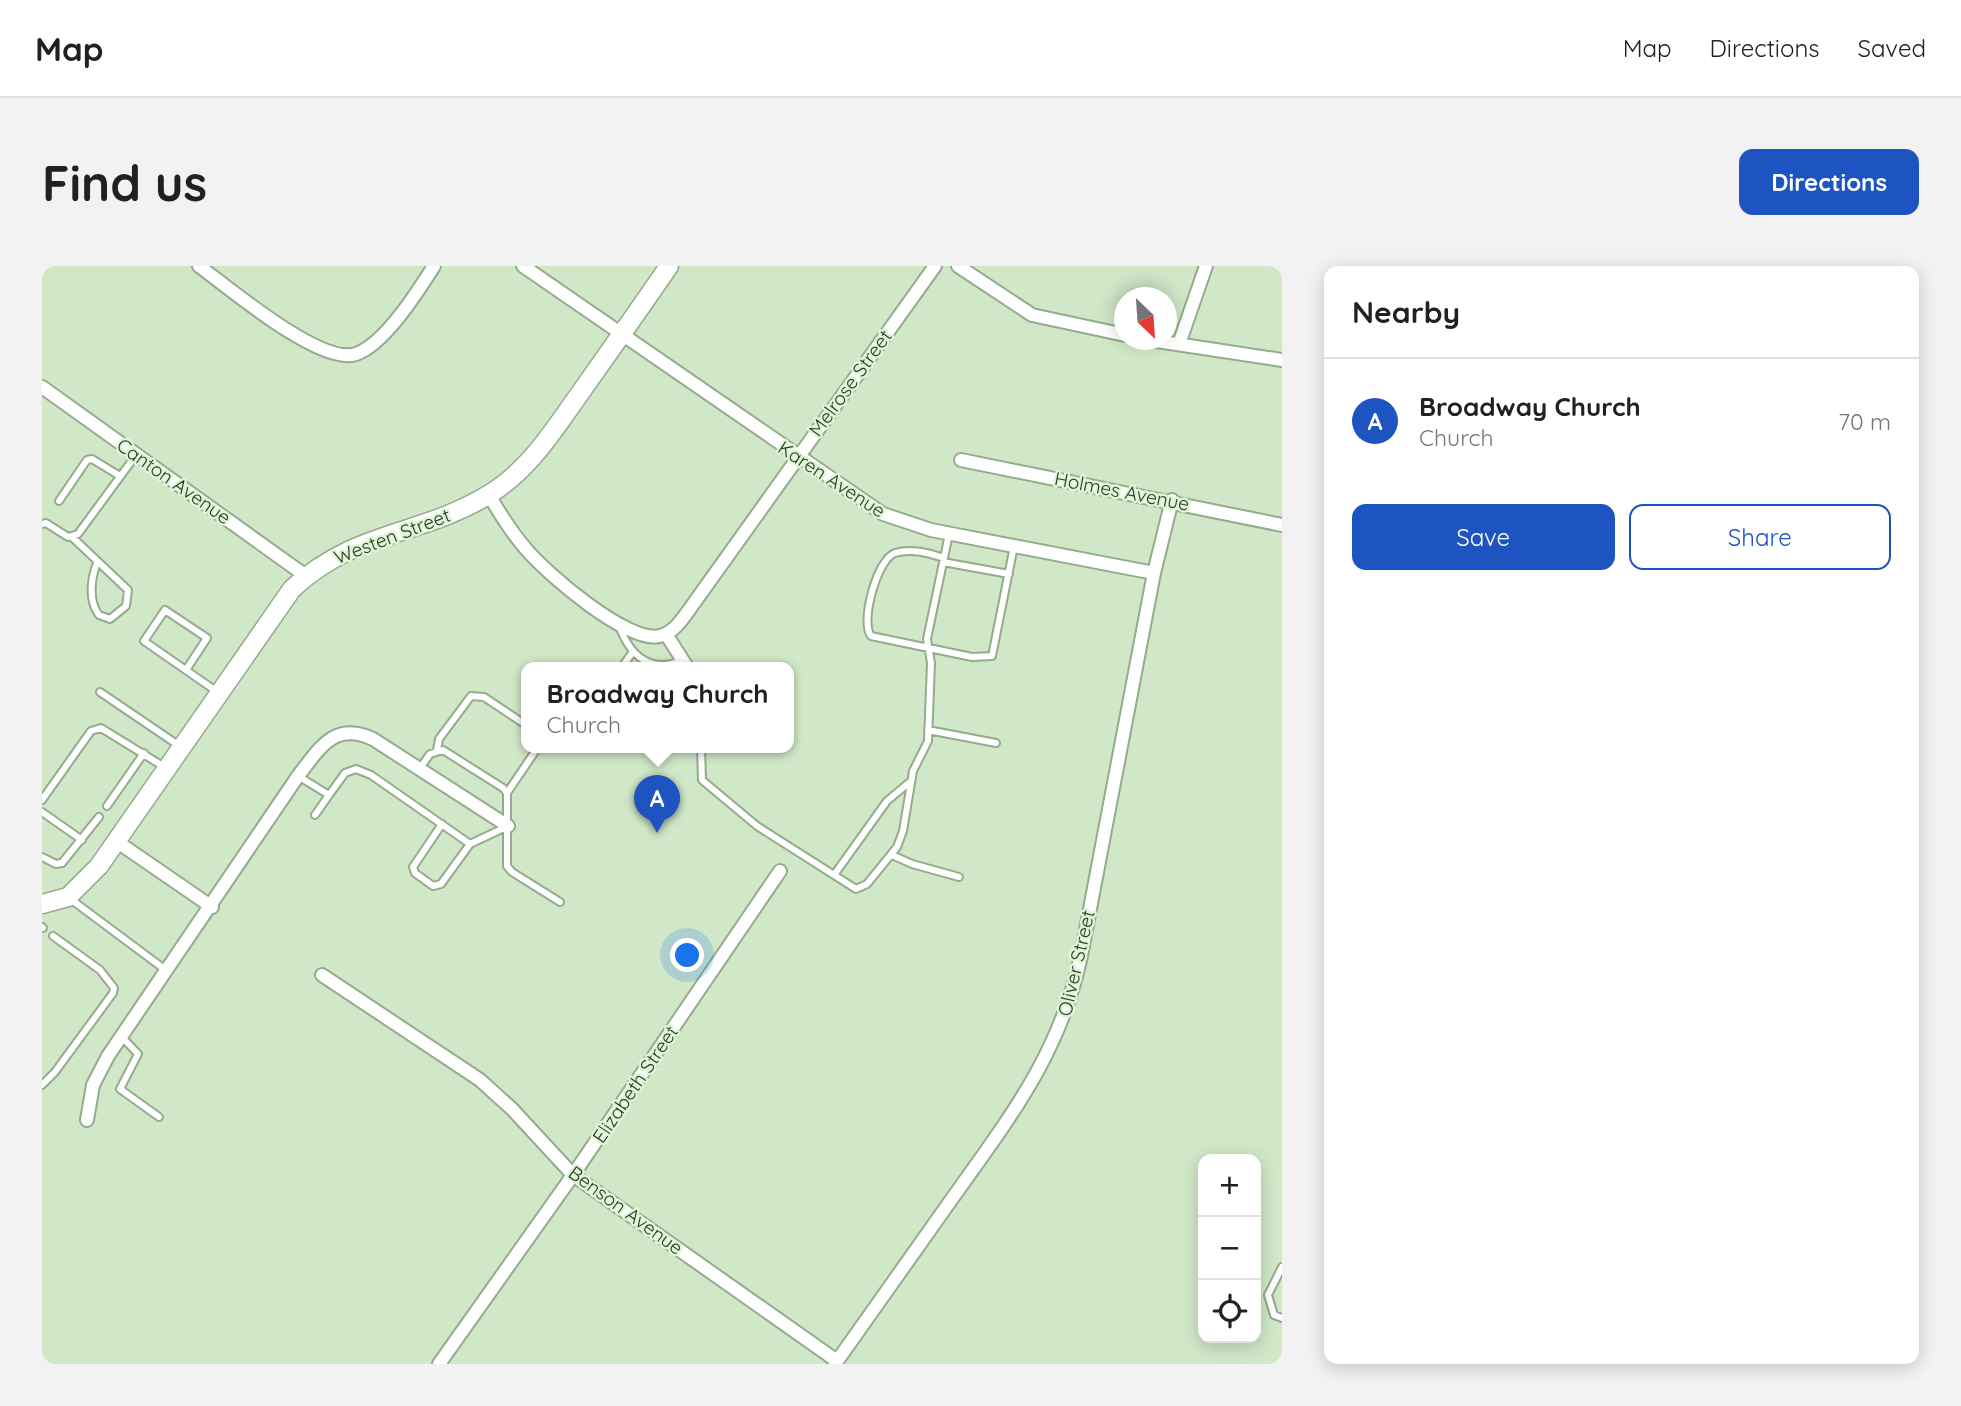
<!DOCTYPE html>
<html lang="en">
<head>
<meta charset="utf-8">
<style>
  body { margin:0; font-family:Quicksand,sans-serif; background:#f2f2f2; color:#202124 }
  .controls { position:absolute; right:21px; bottom:21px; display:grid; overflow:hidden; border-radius:14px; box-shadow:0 4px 18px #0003 }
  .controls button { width:63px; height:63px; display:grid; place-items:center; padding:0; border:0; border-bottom:2px solid #e0e0e0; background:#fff; color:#202124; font:35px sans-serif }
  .compass { position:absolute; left:1072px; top:21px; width:63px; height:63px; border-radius:50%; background:#fff; box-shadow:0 4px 18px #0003; rotate:155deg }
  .you { position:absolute; left:646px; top:690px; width:24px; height:24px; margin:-18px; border:5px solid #fff; border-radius:50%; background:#1a73e8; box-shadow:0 0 0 10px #1a73e833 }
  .badge { display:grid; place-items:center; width:46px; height:46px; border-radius:50%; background:#1e54c1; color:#fff; font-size:23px; font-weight:700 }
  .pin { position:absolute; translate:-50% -58px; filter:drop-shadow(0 2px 4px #0008) }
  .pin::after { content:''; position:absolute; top:37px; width:24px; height:21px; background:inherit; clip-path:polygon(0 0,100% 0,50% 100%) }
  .popup { position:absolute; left:479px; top:396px; width:273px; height:91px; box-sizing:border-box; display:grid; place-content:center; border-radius:14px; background:#fff; filter:drop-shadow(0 2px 5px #0005); font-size:23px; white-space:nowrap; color:#757577 }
  .popup b { font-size:26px; color:#202124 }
  .popup::after { content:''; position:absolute; left:50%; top:100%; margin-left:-14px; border:14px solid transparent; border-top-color:#fff }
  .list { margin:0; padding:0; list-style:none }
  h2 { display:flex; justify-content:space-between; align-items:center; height:91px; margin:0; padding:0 28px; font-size:30px }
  h2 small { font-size:23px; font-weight:400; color:#757577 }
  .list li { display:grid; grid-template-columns:46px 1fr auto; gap:21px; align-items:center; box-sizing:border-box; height:126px; padding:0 28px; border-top:2px solid #e0e0e0 }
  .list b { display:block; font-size:26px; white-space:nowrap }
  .list p { margin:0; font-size:23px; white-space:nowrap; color:#757577 }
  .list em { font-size:23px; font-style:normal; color:#757577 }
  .actions { display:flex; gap:14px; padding:21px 28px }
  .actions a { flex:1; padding:16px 0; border:2px solid #1e54c1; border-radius:14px; text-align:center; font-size:24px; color:#1e54c1 }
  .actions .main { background:#1e54c1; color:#fff }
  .icon { flex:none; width:38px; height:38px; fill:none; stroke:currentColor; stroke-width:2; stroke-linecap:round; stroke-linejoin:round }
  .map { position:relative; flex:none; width:1240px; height:1098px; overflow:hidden; border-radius:14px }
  header { display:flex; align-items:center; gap:42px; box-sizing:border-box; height:98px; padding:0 35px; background:#fff; border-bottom:2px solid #e0e0e0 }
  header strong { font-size:33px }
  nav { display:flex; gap:38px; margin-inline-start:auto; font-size:24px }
  .intro { display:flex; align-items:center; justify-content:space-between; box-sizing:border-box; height:168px; padding:0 42px }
  h1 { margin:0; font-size:49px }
  .button { padding:18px 32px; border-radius:14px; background:#1e54c1; color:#fff; font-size:24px; font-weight:700 }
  main { display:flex; gap:42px; padding:0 42px }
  aside { flex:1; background:#fff; border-radius:14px; box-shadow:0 4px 18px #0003 }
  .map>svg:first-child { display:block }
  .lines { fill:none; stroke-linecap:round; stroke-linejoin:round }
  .lane-casing { stroke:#94ab8d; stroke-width:10 }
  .street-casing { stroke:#94ab8d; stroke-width:16 }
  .secondary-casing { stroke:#94ab8d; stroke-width:21 }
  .lane { stroke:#fff; stroke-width:6 }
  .street { stroke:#fff; stroke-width:12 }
  .secondary { stroke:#fff; stroke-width:18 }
  .labels { text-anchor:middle; stroke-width:5; stroke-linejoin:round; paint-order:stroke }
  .street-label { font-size:19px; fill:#2b3528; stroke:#ddf6d5 }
</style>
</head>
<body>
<header>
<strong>Map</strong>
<nav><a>Map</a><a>Directions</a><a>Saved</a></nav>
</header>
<div class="intro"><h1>Find us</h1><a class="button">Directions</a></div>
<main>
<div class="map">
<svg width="1240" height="1098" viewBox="0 0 1240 1098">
  <rect width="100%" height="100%" fill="#d0e8c8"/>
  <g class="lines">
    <g class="lane-casing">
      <path id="lane" d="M 17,235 L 45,194 L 50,193 L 78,210
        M 0,258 L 4,257 L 26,271 L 36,268 L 94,189
        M 30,271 L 86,324 L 84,340 L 68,353 L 57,349 C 46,335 49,312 55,297
        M 902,292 C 887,287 869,282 853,287 C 835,293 818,356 829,370 L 930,391 L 950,390 L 972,280
        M 901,296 L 967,308
        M 578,362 C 589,391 610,408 641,394
        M 580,401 L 590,387
        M 144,404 L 165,372 L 123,344 L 102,375 L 174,425
        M 58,426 L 139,481
        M 886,464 L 954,477
        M 659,481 L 660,514 L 715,560 L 814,623 L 825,618 L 855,581 L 861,565 L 871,505 L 886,475 L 889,397 L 885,373 L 907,268
        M 395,484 L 397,473 L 429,430 L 442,431 L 484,459
        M 378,502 L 388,488 L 401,484 L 461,522 L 465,527 L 465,600 L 470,606 L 518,636
        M 256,510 L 287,529 L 273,549
        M 465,527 L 496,481
        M 287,529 L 303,507 L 314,503 L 329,509 L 428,578 L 464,561
        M 0,534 L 49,465 L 59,462 L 124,502
        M 65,540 L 102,487
        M 0,546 L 40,574
        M 400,558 L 371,601 L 373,607 L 391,620 L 399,618 L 428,578
        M 850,589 L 870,598 L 917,611
        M 0,591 L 14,598 L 20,597 L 57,551
        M 792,609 L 845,535 L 869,515
        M 27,632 L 125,705
        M 0,661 L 1,662
        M 79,770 L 96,788 L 78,823 L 117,851
        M 0,819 L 13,806 L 71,727 L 72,722 L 58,704 L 11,670
        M 1240,1001 L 1226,1029 L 1232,1049 L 1240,1052"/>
    </g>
    <g class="street-casing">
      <path id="street" d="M 157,0 C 187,22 279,100 314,88 C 343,78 376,25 392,0
        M 481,0 L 841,248 L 889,264 L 1112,307
        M 916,0 L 990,49 L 1083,69
        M 1108,74 L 1240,94
        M 1137,78 L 1164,0
        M 0,121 L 264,310
        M 919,194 L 1240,259
        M 447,229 C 458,248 469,266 484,283 C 504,307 586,378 618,370 C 634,366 643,349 652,337 L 893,0
        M 624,368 L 645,401
        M 74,575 L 170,641
        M 280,709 L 438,814 L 470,843 L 531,909 L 795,1095
        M 45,854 L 51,819 L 66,790 L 256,510 C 278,482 292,455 331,473 L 466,560
        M 397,1098 L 531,909 L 738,605
        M 793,1098 C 831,1045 869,990 907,937 C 965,855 1017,791 1039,690 L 1112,307 L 1130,234"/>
    </g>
    <g class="secondary-casing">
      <path id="secondary" d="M 0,638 L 26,631 L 57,600 L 250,323 C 313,264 379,270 446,229 C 488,204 513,162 541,123 C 570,82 599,41 627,0"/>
    </g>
    <use href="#lane" class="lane"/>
    <use href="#street" class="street"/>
    <use href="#secondary" class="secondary"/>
  </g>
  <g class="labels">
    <g class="street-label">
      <text transform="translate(808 117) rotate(-54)" y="7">Melrose Street</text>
      <text transform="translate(790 213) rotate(33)" y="7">Karen Avenue</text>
      <text transform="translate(132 215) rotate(35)" y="7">Canton Avenue</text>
      <text transform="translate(1080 225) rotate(11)" y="7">Holmes Avenue</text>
      <text transform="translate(350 270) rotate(-21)" y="7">Westen Street</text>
      <text transform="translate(1034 697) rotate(-77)" y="7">Oliver Street</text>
      <text transform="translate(593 818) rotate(-56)" y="7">Elizabeth Street</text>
      <text transform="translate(584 944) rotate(36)" y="7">Benson Avenue</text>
    </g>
  </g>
</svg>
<div class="controls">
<button>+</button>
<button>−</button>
<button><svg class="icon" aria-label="locate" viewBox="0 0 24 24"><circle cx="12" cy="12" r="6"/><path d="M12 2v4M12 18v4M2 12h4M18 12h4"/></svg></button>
</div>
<svg class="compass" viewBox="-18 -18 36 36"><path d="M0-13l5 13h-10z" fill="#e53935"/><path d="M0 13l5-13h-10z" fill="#757577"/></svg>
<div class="you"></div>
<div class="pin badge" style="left:615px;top:567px">A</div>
<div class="popup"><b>Broadway Church</b>Church</div>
</div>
<aside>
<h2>Nearby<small></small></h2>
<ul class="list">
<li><span class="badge">A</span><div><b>Broadway Church</b><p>Church</p></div><em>70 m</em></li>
</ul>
<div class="actions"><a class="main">Save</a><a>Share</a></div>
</aside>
</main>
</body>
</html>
